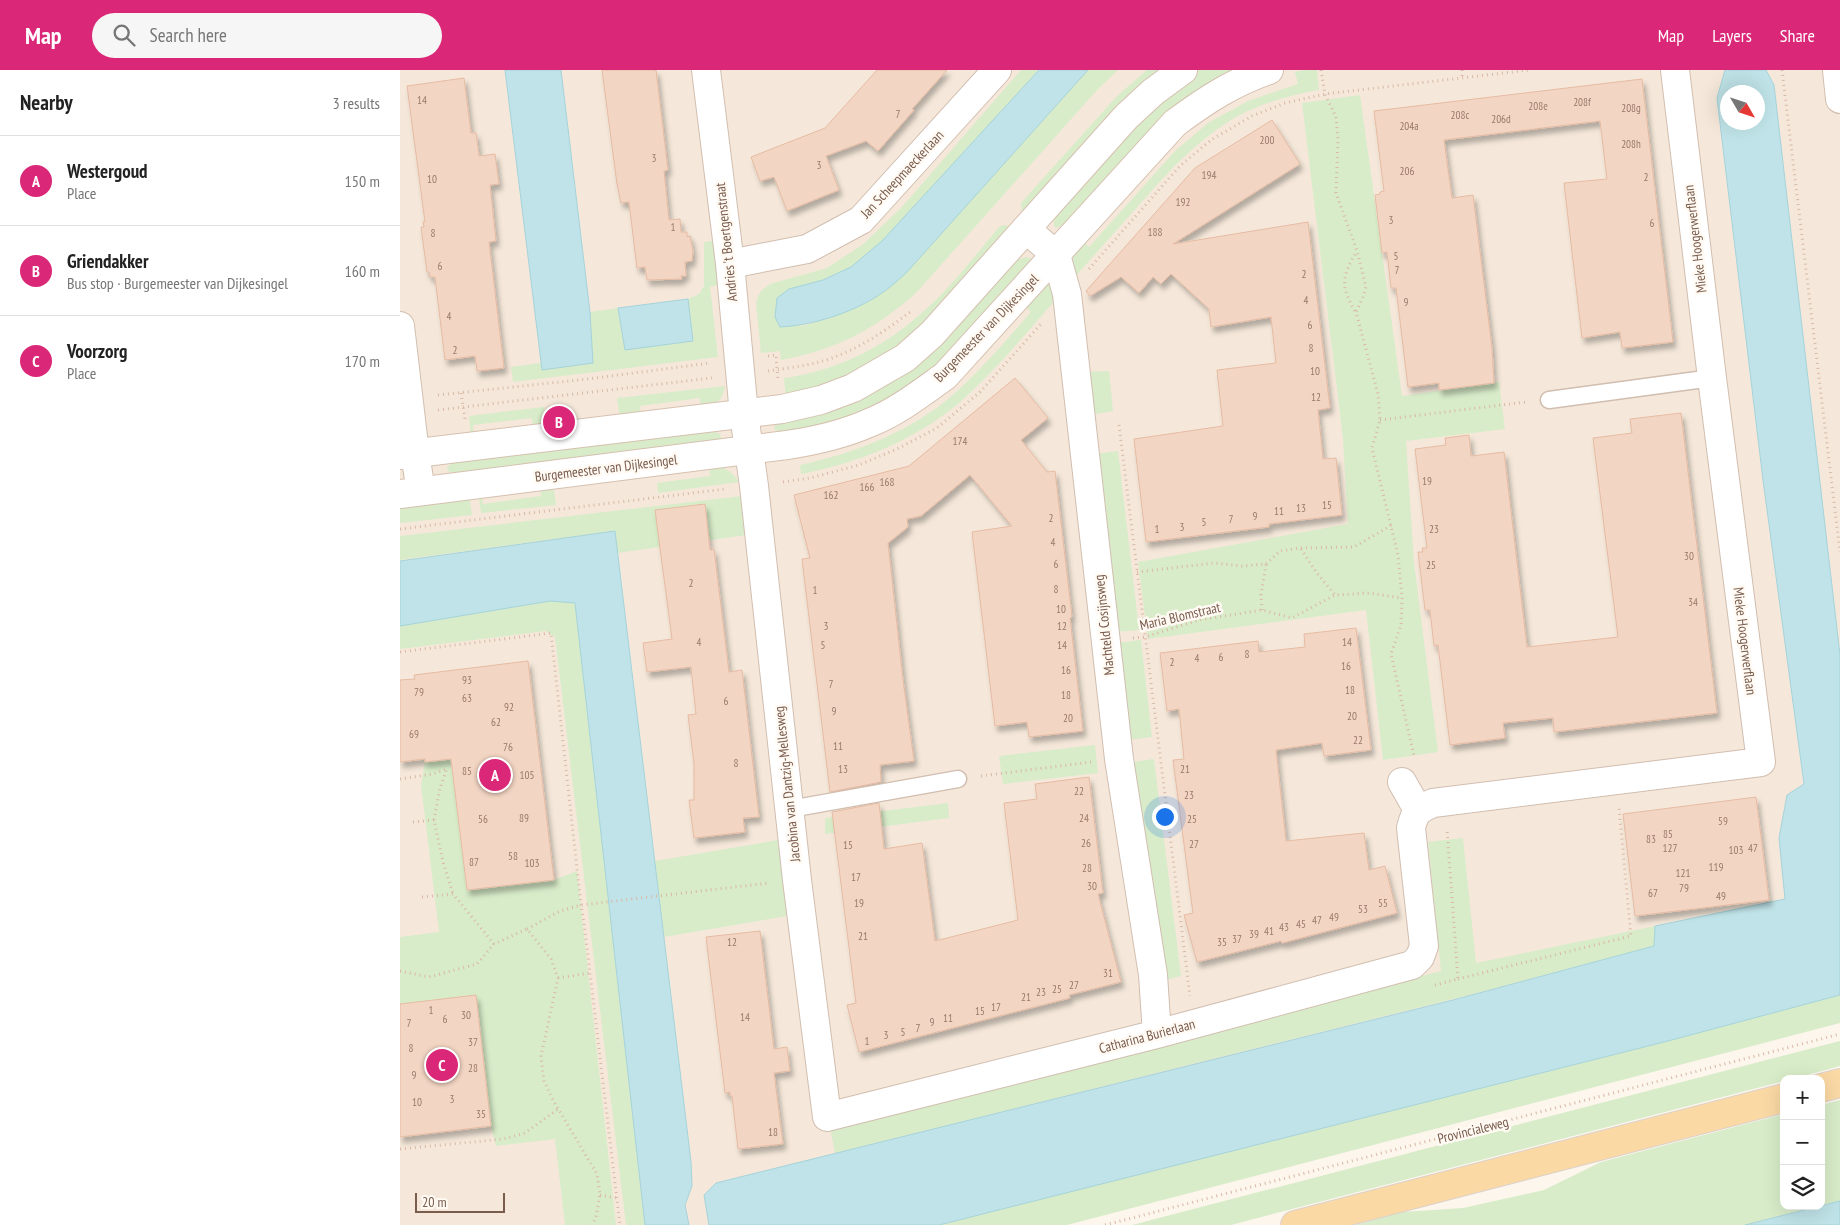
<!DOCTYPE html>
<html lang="en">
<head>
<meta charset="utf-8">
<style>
  body { margin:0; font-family:"PT Sans Narrow",sans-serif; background:#f6f6f6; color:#222 }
  .controls { position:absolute; right:15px; bottom:15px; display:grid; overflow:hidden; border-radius:10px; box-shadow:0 5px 20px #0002 }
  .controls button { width:45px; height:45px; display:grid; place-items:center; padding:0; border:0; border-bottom:1px solid #e0e0e0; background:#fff; color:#222; font:25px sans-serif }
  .compass { position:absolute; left:1320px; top:15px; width:45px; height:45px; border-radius:50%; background:#fff; box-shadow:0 5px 20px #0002; rotate:129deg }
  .scale { position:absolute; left:15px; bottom:12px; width:90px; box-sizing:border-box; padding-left:5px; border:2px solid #7a5c4d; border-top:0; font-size:14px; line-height:18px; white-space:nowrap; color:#7a5c4d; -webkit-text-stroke:4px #fffaf3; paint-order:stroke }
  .you { position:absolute; left:764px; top:746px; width:18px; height:18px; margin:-12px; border:4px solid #fff; border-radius:50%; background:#1a73e8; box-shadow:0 0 0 8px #1a73e833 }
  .badge { display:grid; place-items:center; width:32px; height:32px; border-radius:50%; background:#db2777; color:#fff; font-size:16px; font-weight:700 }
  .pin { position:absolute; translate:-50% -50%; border:2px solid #fff; box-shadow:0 1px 5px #0006 }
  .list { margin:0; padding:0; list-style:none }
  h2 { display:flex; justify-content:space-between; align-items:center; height:65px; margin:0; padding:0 20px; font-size:21px }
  h2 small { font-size:16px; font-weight:400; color:#767676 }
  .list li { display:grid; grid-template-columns:32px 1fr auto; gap:15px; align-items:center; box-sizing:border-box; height:90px; padding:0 20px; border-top:1px solid #e0e0e0 }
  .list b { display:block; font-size:19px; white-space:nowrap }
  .list p { margin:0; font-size:16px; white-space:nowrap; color:#767676 }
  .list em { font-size:16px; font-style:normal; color:#767676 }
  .icon { flex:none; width:28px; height:28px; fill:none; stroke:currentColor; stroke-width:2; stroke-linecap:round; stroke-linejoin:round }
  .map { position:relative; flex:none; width:1440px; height:1155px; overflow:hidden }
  header { display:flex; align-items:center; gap:30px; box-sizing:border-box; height:70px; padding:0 25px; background:#db2777; color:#fff }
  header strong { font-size:24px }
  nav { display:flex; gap:28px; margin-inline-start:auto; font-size:18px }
  .search { width:350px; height:45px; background:#f6f6f6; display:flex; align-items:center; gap:12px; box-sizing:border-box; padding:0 18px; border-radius:28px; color:#767676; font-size:19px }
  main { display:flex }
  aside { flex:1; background:#fff }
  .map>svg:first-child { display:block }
  .residential { fill:#f5e8da; fill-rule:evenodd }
  .green { fill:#d8ecc9 }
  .water { fill:#bfe3e8; stroke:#a5d3da; fill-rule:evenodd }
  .building { fill:#f3d5c3; stroke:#e6bba3; filter:url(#shadow) }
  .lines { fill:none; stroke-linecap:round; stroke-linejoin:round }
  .lane-casing { stroke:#d1beb0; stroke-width:19 }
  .street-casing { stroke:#d1beb0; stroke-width:30 }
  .secondary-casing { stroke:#d6c0b0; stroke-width:30 }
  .primary-casing { stroke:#dad1cd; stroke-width:30 }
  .path { stroke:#d9b8a5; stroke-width:3; stroke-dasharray:1 4; stroke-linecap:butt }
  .lane { stroke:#fff; stroke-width:16 }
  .street { stroke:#fff; stroke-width:28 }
  .secondary { stroke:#fff; stroke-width:28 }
  .primary { stroke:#fbd9a5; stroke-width:28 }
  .labels { text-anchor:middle; stroke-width:5; stroke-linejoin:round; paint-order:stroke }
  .number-label { font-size:11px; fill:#987a6a }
  .street-label { font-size:14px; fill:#7a5c4d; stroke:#fffaf3 }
</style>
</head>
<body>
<header>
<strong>Map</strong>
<div class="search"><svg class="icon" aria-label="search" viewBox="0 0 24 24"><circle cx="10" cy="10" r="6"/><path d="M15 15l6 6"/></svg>Search here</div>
<nav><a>Map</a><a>Layers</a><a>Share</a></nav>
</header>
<main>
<aside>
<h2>Nearby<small>3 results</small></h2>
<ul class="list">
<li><span class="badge">A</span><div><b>Westergoud</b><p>Place</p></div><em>150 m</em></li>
<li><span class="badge">B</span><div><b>Griendakker</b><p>Bus stop · Burgemeester van Dijkesingel</p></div><em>160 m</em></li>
<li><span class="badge">C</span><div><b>Voorzorg</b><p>Place</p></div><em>170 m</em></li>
</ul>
</aside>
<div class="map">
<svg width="1440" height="1155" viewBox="0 0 1440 1155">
  <defs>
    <filter id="shadow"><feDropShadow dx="3" dy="5.5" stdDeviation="2.5" flood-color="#0004"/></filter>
  </defs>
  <rect width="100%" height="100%" fill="#fdf6ec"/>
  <path class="residential" d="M 0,0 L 1440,0 L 1440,867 L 386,1155 L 0,1155 ZM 1328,22 L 1358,22 L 1358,52 L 1328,52 Z"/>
  <path class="green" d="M 621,0 L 639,0 L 482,171 L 451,197 L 423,210 L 389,219 L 402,256 L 430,248 L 468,232 L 524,183 L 688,0 L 718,0 L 698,19 L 516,223 C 474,260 436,280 381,290 L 380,281 L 361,283 L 356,234 L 358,226 L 362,220 L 370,214 L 427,198 L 462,175 L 501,138 Z
    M 747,0 L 769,0 L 626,147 L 622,142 L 621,133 L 717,26 Z
    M 799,0 L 846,0 L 670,152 L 656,158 L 654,156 L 654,150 L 658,139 L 734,52 L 777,14 Z
    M 904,0 L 917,0 L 919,20 C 890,25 862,33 836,47 C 797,70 770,100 740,134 C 718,159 696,183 674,208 L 673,187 L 680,169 L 689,177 L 775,81 L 808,53 L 848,31 L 898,14 L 895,2 Z
    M 960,25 L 1002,326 L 1099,312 L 1105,359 L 1006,371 L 1014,492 L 1038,682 L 983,690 L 966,540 L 748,569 L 738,492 L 948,454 L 943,369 L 902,33 Z
    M 604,155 L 609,156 L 614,161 L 534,250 L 486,291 L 386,330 L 384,308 C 437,301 487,276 526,239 C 552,216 577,183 600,156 Z
    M 313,171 L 318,215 L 310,217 L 318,287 L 113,312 L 111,297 L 141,293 L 142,300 L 193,293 L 190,242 L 218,238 L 225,280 L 293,271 L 288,229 L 299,224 L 304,216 L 304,172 Z
    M 626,187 L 636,189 L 545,292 L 465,346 L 383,364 L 374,359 L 375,355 L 380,352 L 414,342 L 611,192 Z
    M 645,214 C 652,215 656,219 659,226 C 627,262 596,300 560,332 C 516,370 458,393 401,404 L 400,395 C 455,383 511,362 555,323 C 582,299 606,270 631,242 L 622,233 Z
    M 709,301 L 713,341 L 690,345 L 686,302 Z
    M 325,316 C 323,331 314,336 301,340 L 300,328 L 240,336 L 241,347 L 220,350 L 217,328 Z
    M 144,337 L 146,358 L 133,360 L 132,348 L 73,355 L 74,367 L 71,367 L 69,346 Z
    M 310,360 L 320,364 L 321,368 L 311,373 L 56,404 L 48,401 L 47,397 L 54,392 Z
    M 718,381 L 739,560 L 716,562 L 695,384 Z
    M 309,395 C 323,396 331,400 339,412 L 258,423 L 257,413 L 310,406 Z
    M 153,413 L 156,435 L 81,443 L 78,422 L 81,422 L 83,434 L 141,426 L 140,414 Z
    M 69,424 L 72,445 L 0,453 L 0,432 Z
    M 342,426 L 347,465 L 217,483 L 214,461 L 0,490 L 0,466 Z
    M 150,531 L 175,533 L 245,1155 L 226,1155 L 155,567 L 146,561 L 0,579 L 0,554 Z
    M 741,570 L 752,667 L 729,670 L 717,573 Z
    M 695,675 L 698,703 L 603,714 L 599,686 Z
    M 51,689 L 67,820 L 154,810 L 177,801 L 216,1155 L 165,1155 L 155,1069 L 96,1076 L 91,1056 L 76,926 L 0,934 L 0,867 L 39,862 L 21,715 L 25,692 Z
    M 754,689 L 781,906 L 758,912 L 732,692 Z
    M 548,733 L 549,748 L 425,764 L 425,748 Z
    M 1063,768 L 1076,893 L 1255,856 L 1254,876 L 1081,922 L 435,1083 L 430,1057 L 1041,901 L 1028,772 Z
    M 384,769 L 393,845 L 264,867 L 255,791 Z
    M 1440,925 L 1440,953 L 667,1155 L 539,1155 L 1268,971 Z
    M 1440,971 L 1440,996 L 1393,1009 L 1384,1009 L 1384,1011 L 831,1155 L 732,1155 Z
    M 1440,1030 L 1440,1131 L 1421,1135 L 1421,1035 Z
    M 1384,1044 L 1384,1136 L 1418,1136 L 1345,1155 L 955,1155 L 1002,1142 L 1063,1138 L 1144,1120 L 1201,1092 Z"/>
  <path class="water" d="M 105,0 L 161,0 L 190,242 L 193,293 L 142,300 Z
    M 639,0 L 688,0 L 524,183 C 515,193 507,203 497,211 C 468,238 419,255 380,257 L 375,247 L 377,228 L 389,219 L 423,210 L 451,197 L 482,171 Z
    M 1325,0 L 1366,0 L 1374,15 L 1440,585 L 1440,925 L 1268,971 L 539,1155 L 309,1155 L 304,1125 L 316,1113 L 1053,930 L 1254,876 L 1255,856 L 1385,829 L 1379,768 L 1387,725 L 1404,714 L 1363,410 L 1317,28 ZM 1358,22 L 1358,52 L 1328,52 L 1328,22 Z
    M 288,229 L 293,271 L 225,280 L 218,238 Z
    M 215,461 L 291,1092 L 292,1116 L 285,1135 L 289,1155 L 245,1155 L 175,533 L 150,531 L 0,556 L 0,491 Z
    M 1440,1131 L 1440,1155 L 1345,1155 Z"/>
  <path class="building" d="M 202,0 L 256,0 L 268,100 L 264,101 L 269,150 L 280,149 L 281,162 L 287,162 L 287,167 L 290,166 L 293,181 L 292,191 L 285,192 L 286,206 L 281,206 L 282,209 L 247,210 L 245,197 L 237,198 L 229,132 L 221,133 L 217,114 Z
    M 477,0 L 547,0 L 512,39 L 514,40 L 478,81 L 466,71 L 426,86 L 439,120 L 387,141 L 374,107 L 360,111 L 351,87 L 425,58 Z
    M 64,8 L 71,63 L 76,63 L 79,86 L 95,84 L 99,114 L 90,115 L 96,171 L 89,172 L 104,298 L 77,301 L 75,286 L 45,290 L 35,207 L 30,207 L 29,202 L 27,202 L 21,157 L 24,157 L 23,152 L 25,152 L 7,16 Z
    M 1242,9 L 1273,272 L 1222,278 L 1220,262 L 1182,268 L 1164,113 L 1207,109 L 1200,51 L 1044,70 L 1052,128 L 1073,125 L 1092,278 L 1094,313 L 1039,320 L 1039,313 L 1008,317 L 996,218 L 991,218 L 987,182 L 982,183 L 975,125 L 980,124 L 980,122 L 984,121 L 974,41 Z
    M 872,50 L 900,94 L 773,174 L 908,152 L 930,338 L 918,340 L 923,389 L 936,388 L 942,445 L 869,454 L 869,457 L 746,472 L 734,369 L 823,356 L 817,300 L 876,293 L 871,247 L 811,257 L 809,239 L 771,204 L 761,214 L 753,207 L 739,223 L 721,207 L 690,226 L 686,221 L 795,98 Z
    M 615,308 L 648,348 L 621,370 L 647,402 L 655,401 L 672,547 L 670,548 L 683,661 L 629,667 L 627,652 L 595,656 L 572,462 L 612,456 L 570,405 L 521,446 L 507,449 L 508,457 L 488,473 L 503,610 L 514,691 L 480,695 L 481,712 L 430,722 L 402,489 L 410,488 L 394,425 L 509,396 Z
    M 1281,343 L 1317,643 L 1154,662 L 1153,648 L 1103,653 L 1105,668 L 1050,675 L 1038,575 L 1034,576 L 1030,540 L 1025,540 L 1018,482 L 1023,482 L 1022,478 L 1027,478 L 1015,379 L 1046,375 L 1045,368 L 1069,365 L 1071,386 L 1104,382 L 1127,577 L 1218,567 L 1193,368 L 1232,363 L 1230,349 Z
    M 305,434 L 310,480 L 314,479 L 329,602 L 342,600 L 359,747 L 343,748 L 345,762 L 294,768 L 289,730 L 294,730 L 294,693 L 288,645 L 296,644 L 291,597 L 247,602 L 243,573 L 272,569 L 255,440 Z
    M 956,558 L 971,680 L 924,686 L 922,673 L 876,680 L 886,771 L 964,763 L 969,800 L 985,796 L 997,843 L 882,873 L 881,871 L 797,892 L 784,845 L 793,843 L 773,690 L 784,689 L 779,639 L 767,641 L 760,583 L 858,571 L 859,582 L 905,577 L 904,564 Z
    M 128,591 L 154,810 L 67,820 L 51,689 L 25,692 L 25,689 L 0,692 L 0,610 L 15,609 L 14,605 Z
    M 689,707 L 703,823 L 698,824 L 721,912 L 669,925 L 670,928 L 459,982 L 447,935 L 456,933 L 432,742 L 479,733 L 484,779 L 522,773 L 535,871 L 618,850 L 604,733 L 637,729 L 635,714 Z
    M 1356,727 L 1369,830 L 1235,846 L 1223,744 Z
    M 360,861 L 374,979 L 387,977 L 390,1001 L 374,1003 L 383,1074 L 338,1079 L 332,1026 L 330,1026 L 330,1022 L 325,1023 L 306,867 Z
    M 76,925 L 91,1056 L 0,1067 L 0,934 Z"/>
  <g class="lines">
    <g class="lane-casing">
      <path id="lane" d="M 1149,330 L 1312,308
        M 390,739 L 558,709"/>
    </g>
    <g class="street-casing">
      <path id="street" d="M 306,0 L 330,194 L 344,344 L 354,416 L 397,810 L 427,1047 L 757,964 L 1012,895 L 1020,887 L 1024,876 L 1011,758 C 1015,741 1018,740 1033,733 L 1361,692 L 1312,308 L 1275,0
        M 1437,0 L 1440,29
        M 626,159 L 656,185 L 667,224 L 719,689 L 753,905 L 757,964
        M 330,194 L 407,179 L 461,150 L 597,0
        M 0,256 L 15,384 L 21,421
        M 1002,712 L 1018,740"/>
    </g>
    <g class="secondary-casing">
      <path id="secondary" d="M 0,385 L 382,339 L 421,330 L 453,318 L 505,288 L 532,264 L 726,47 L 753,22 L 783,0
        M 0,424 L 387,375 C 414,371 444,364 469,353 C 497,342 521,323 545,306 L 775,53 C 806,30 832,13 869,0"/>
    </g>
    <g class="primary-casing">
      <path id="primary" d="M 1421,1018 L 1440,1013
        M 895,1155 L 1384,1028"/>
    </g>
    <path class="path" d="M 921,0 L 925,24 L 936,47 L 938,69 L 936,123 L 957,181 L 966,217 L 963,227 L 956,242 L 978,324 L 980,350 L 972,378 L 998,485 L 1002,528 L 1001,555 L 991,584 L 1014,686
      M 1062,0 L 1062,8
      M 1382,0 L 1440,482
      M 689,199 L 780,96 L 811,70 L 852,46 L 885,33 L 925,24 L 1129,0
      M 955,241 C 940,216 942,206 957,181
      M 368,286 L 376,285 L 378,311
      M 368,301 C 387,298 407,296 426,290 C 457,280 484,262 510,242
      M 61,323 L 65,349
      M 38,325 L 188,309 L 310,293
      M 38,340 L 312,308
      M 980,350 L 1126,332
      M 719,355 L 790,926
      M 383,412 L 410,408 L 459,395 L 497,379 L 537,358 L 580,322 L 641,254
      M 0,459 L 325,419
      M 901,479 L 916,502 L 935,525
      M 737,502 L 814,493 L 842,496 L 866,494 L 880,481 L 900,478 L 954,477 L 992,455
      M 862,540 L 861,525 L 866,494
      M 733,568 L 745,567 L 799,550 L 862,540 L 892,548 L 935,525 L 969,523 L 1002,528
      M 0,582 L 151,563 L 181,835 L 184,853 L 220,1155
      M 581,706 L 691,692
      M 0,709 L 33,704 L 47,699 L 40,718 L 34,750
      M 13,752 L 34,750 L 43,792 L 53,824
      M 22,827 L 53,824 L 94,874
      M 127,859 L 160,841 L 181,835 L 369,813
      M 0,901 L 29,907 L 77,894 L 94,874 L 127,859 L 151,889 L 158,908 L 141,986 L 144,1011 L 154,1032 L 197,1104 L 200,1125 L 196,1147 L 192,1155
      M 158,908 L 190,903
      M 1058,909 L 1231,866 L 1219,738
      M 1035,915 L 1058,909 L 1047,760
      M 0,1079 L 103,1069 L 125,1063 L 158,1039
      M 200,1125 L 217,1128
      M 705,1155 L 1440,964"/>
    <use href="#lane" class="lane"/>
    <use href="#street" class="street"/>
    <use href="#secondary" class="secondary"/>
    <use href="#primary" class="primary"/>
  </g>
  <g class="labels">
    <g class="number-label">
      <text x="22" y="34">14</text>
      <text x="1182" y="36">208f</text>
      <text x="1138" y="40">208e</text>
      <text x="1231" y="42">208g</text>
      <text x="498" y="48">7</text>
      <text x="1060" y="49">208c</text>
      <text x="1101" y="53">206d</text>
      <text x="1009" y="60">204a</text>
      <text x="867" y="74">200</text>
      <text x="1231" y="78">208h</text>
      <text x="254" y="92">3</text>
      <text x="419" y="99">3</text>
      <text x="1007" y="105">206</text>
      <text x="809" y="109">194</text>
      <text x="1246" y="111">2</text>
      <text x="32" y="113">10</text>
      <text x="783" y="136">192</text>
      <text x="991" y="154">3</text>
      <text x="1252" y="157">6</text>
      <text x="273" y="161">1</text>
      <text x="755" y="166">188</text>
      <text x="33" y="167">8</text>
      <text x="996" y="190">5</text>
      <text x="40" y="200">6</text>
      <text x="997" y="204">7</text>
      <text x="904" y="208">2</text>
      <text x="906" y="234">4</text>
      <text x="1006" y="236">9</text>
      <text x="49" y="250">4</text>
      <text x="910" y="259">6</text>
      <text x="911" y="282">8</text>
      <text x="55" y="284">2</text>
      <text x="915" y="305">10</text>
      <text x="916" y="331">12</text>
      <text x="560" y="375">174</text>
      <text x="1027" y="415">19</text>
      <text x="487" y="416">168</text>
      <text x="467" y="421">166</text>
      <text x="431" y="429">162</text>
      <text x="927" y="439">15</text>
      <text x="901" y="442">13</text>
      <text x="879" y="445">11</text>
      <text x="855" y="450">9</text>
      <text x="651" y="452">2</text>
      <text x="831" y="453">7</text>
      <text x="804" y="456">5</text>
      <text x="782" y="461">3</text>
      <text x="757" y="463">1</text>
      <text x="1034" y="463">23</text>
      <text x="653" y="476">4</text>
      <text x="1289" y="490">30</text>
      <text x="656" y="498">6</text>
      <text x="1031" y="499">25</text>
      <text x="291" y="517">2</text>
      <text x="656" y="523">8</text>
      <text x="415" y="524">1</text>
      <text x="1293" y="536">34</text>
      <text x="661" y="543">10</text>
      <text x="426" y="560">3</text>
      <text x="662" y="560">12</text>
      <text x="299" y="576">4</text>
      <text x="947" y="576">14</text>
      <text x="423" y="579">5</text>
      <text x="662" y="579">14</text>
      <text x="847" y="588">8</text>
      <text x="821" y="591">6</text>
      <text x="797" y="592">4</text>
      <text x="772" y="596">2</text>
      <text x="946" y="600">16</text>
      <text x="666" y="604">16</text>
      <text x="67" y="614">93</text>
      <text x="431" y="618">7</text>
      <text x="950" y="624">18</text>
      <text x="19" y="626">79</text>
      <text x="666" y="629">18</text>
      <text x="67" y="632">63</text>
      <text x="326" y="635">6</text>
      <text x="109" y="641">92</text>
      <text x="434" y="645">9</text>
      <text x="952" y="650">20</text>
      <text x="668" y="652">20</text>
      <text x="96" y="656">62</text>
      <text x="14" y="668">69</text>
      <text x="958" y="674">22</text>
      <text x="438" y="680">11</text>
      <text x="108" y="681">76</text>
      <text x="336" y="697">8</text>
      <text x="443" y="703">13</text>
      <text x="785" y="703">21</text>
      <text x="67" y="705">85</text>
      <text x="127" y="709">105</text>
      <text x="679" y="725">22</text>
      <text x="789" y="729">23</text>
      <text x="124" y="752">89</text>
      <text x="684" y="752">24</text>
      <text x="83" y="753">56</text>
      <text x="792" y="753">25</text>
      <text x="1323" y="755">59</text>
      <text x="1268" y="768">85</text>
      <text x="1251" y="773">83</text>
      <text x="686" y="777">26</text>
      <text x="794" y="778">27</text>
      <text x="448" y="779">15</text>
      <text x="1270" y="782">127</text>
      <text x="1353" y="782">47</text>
      <text x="1336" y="784">103</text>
      <text x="113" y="790">58</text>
      <text x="74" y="796">87</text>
      <text x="132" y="797">103</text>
      <text x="1316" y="801">119</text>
      <text x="687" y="802">28</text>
      <text x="1283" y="807">121</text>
      <text x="456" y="811">17</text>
      <text x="692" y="820">30</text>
      <text x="1284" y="822">79</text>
      <text x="1253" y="827">67</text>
      <text x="1321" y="830">49</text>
      <text x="459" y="837">19</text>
      <text x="983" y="837">55</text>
      <text x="963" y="843">53</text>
      <text x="934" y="851">49</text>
      <text x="917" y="854">47</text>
      <text x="901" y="858">45</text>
      <text x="884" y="861">43</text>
      <text x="869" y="865">41</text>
      <text x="854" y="868">39</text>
      <text x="463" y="870">21</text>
      <text x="837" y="873">37</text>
      <text x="332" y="876">12</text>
      <text x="822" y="876">35</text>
      <text x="708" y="907">31</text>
      <text x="674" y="919">27</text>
      <text x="657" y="923">25</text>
      <text x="641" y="926">23</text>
      <text x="626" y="931">21</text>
      <text x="596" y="941">17</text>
      <text x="31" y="944">1</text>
      <text x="580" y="945">15</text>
      <text x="66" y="949">30</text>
      <text x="345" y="951">14</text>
      <text x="548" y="952">11</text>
      <text x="45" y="953">6</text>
      <text x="532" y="956">9</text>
      <text x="9" y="957">7</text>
      <text x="518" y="962">7</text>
      <text x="503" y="966">5</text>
      <text x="486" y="969">3</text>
      <text x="467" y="975">1</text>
      <text x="73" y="976">37</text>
      <text x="11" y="982">8</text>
      <text x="73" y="1002">28</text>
      <text x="14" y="1009">9</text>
      <text x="52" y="1033">3</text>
      <text x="17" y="1036">10</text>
      <text x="81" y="1048">35</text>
      <text x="373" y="1066">18</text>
    </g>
    <g class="street-label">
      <text transform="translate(502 104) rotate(-47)" y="5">Jan Scheepmaeckerlaan</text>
      <text transform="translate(1295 169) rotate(-97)" y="5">Mieke Hoogerwerflaan</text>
      <text transform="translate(326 172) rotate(-96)" y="5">Andries 't Boertgenstraat</text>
      <text transform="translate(586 258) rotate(-46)" y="5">Burgemeester van Dijkesingel</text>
      <text transform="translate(206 398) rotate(-7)" y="5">Burgemeester van Dijkesingel</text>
      <text transform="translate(780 546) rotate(-13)" y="5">Maria Blomstraat</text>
      <text transform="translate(704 555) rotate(-96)" y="5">Machteld Cosijnsweg</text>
      <text transform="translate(1345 571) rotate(83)" y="5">Mieke Hoogerwerflaan</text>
      <text transform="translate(387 714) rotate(-96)" y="5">Jacobina van Dantzig-Mellesweg</text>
      <text transform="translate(747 966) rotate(-15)" y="5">Catharina Burierlaan</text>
      <text transform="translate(1073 1060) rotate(-14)" y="5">Provincialeweg</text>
    </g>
  </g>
</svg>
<div class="controls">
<button>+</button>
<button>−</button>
<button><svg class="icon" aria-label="layers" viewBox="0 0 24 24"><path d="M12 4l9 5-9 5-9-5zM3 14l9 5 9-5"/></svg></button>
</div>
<svg class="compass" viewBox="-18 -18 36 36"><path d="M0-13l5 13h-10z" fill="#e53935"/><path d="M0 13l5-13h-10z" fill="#767676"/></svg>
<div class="scale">20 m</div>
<div class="you"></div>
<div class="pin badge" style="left:95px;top:705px">A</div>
<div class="pin badge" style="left:159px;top:352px">B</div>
<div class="pin badge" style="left:42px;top:995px">C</div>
</div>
</main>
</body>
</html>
